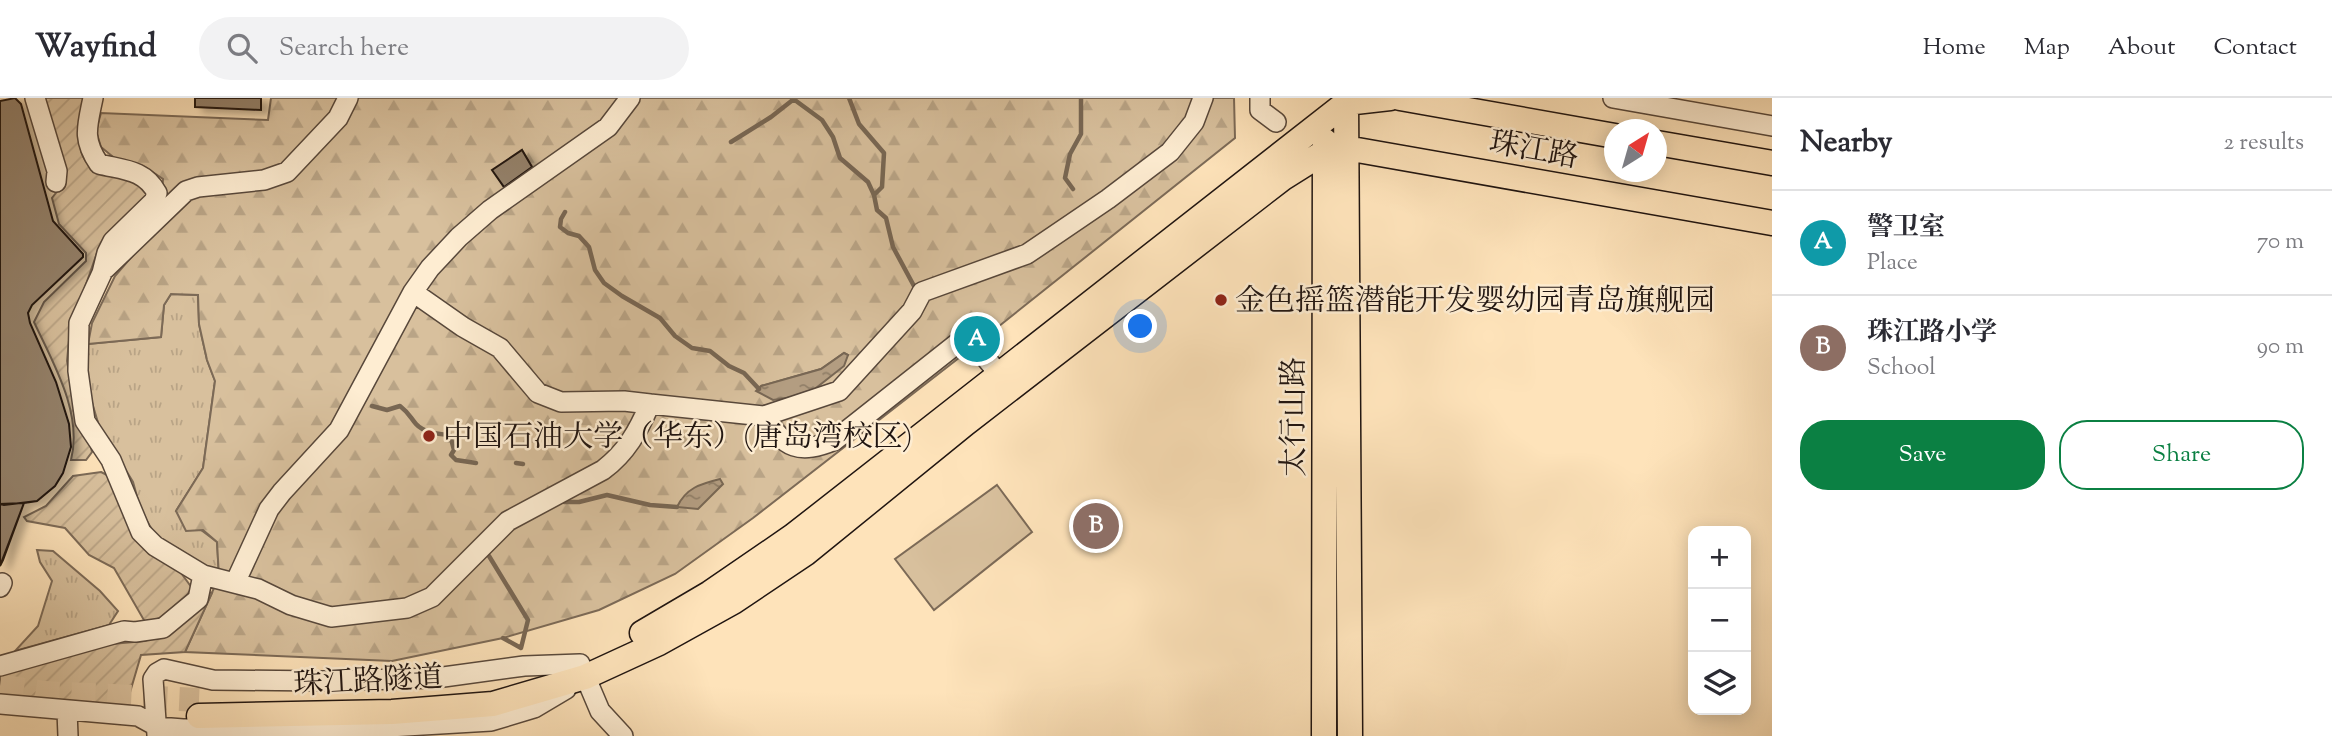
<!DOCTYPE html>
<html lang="en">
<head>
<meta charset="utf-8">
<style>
  body { margin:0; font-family:"Sorts Mill Goudy","Noto Serif SC",serif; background:#f2f2f3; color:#2b2b33 }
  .controls { position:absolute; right:21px; bottom:21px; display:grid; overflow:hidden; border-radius:14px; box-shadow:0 4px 18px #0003 }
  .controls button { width:63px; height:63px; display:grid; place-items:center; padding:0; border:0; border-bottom:2px solid #e1e1e2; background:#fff; color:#2b2b33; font:35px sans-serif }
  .compass { position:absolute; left:1604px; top:21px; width:63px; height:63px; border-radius:50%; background:#fff; box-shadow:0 4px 18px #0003; rotate:37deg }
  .you { position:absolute; left:1141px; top:229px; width:24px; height:24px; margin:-18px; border:5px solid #fff; border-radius:50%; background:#1a73e8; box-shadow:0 0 0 10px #1a73e833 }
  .badge { display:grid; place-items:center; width:46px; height:46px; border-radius:50%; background:#0b8043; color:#fff; font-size:23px; font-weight:700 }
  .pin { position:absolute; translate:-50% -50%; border:4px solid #fff; box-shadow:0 2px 7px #0006 }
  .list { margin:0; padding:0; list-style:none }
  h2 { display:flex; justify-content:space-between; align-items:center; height:91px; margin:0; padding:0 28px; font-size:30px }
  h2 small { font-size:23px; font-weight:400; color:#7c7c81 }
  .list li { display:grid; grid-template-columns:46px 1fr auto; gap:21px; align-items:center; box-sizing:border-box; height:105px; padding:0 28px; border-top:2px solid #e1e1e2 }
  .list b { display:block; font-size:26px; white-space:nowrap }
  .list p { margin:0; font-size:23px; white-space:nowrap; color:#7c7c81 }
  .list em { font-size:23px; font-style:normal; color:#7c7c81 }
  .actions { display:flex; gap:14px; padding:21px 28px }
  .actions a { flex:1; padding:16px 0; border:2px solid #0b8043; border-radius:28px; text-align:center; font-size:24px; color:#0b8043 }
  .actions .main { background:#0b8043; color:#fff }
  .icon { flex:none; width:38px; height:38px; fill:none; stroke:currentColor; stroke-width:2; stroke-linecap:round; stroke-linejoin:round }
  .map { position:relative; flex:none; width:1772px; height:638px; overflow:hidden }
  header { display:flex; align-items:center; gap:42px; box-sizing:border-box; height:98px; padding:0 35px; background:#fff; border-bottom:2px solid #e1e1e2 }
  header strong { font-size:33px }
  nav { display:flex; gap:38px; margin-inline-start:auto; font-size:24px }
  .search { width:490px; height:63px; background:#f2f2f3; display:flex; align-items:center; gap:18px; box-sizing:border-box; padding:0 24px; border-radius:38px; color:#7c7c81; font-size:26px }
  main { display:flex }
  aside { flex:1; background:#fff }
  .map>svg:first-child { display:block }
  .grass { fill:url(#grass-tufts); stroke:#7c6a57; stroke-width:2 }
  .forest { fill:url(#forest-firs); stroke:#7c6a57; stroke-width:2; fill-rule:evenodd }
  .park { fill:#d8c09d; stroke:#7c6a57; stroke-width:2 }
  .garden { fill:url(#garden-furrows); stroke:#7c6a57; stroke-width:2 }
  .water { fill:url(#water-ripples); stroke:#786754; stroke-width:2 }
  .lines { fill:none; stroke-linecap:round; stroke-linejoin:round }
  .stream { stroke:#786754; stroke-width:4.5 }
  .building { fill:#938069; stroke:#201511; stroke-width:2; filter:url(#shadow) }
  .major-tunnel { stroke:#ddc4a1; stroke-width:24; stroke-dasharray:24 12; stroke-linecap:butt }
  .minor-casing { stroke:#58483b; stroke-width:22 }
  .major-casing { stroke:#201511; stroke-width:27 }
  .minor { stroke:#feedd2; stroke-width:19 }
  .major { stroke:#fee3ba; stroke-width:24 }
  .poi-dot { fill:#8f2418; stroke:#feedd2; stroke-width:2.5 }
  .labels { text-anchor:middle; stroke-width:5; stroke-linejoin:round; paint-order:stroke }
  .street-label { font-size:30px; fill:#201511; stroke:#feedd2 }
  .poi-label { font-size:30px; fill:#201511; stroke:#feedd2; text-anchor:start }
</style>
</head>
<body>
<header>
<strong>Wayfind</strong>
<div class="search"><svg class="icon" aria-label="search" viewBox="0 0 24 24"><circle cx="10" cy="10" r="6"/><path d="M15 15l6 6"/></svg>Search here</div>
<nav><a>Home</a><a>Map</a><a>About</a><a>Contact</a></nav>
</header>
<main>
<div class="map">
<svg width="1772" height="638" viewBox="0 0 1772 638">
  <defs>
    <pattern id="grass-tufts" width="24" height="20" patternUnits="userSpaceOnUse" patternTransform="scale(1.75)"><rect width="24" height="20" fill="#d8c09d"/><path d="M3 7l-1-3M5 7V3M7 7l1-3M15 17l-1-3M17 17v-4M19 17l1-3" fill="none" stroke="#b9a486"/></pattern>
    <pattern id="forest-firs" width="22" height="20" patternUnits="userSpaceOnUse" patternTransform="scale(1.75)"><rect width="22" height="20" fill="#d8c09d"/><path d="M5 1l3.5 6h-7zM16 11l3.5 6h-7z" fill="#b9a486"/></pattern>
    <pattern id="garden-furrows" width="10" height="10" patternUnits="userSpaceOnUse" patternTransform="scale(1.75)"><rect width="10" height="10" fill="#d8c09d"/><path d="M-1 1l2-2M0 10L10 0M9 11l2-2" fill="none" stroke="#b9a486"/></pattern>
    <pattern id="water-ripples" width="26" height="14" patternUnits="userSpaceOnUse" patternTransform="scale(1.75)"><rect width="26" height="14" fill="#b39d81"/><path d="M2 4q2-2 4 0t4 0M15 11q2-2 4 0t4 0" fill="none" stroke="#917f68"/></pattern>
    <filter id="shadow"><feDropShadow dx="8" dy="4.5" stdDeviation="3.5" flood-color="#0004"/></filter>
  </defs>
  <rect width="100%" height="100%" fill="#fee3ba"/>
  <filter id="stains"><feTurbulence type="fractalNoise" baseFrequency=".00286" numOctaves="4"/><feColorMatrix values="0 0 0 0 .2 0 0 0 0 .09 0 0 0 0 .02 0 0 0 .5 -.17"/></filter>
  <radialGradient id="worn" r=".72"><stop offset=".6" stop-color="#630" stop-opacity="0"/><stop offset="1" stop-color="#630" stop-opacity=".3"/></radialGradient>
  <path class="grass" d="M 171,196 L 198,197 L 199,226 L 207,262 L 215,283 L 203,370 L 176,413 L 217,444 L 219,479 L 179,451 L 157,440 L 141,413 L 133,384 L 99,328 L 88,291 L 88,246 L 161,239 L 164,207 Z
    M 37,452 L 53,453 L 100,493 L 118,513 L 109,527 L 15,553 L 38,528 L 52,483 L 40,464 Z"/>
  <path class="forest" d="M 271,0 L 1234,0 L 1235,40 L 964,256 L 753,420 L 675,476 L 599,512 L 503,540 L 392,563 L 185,554 L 219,479 L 217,444 L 203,432 L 186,433 L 176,413 L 203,370 L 215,283 L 207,262 L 199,226 L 198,197 L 171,196 L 164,207 L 161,239 L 88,246 L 92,225 L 115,178 L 160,126 L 163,81 L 145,69 L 118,63 L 101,49 L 96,33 L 101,15 L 268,22 ZM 522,52 L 532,69 L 504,89 L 493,72 ZM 844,255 L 848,257 L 806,297 L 761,288 L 821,271 Z"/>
  <path class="park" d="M 997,387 L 1032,434 L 934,512 L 895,461 Z"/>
  <path class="garden" d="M 45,0 L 84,0 C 74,50 75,81 136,80 L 147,95 L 144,106 L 98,152 L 70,232 L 67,263 L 76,314 L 89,341 L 92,354 L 86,362 L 71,362 C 83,315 53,265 34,224 L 44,204 L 86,163 L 86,155 L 59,126 L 52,100 L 63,86 Z
    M 101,374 L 111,379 L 192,490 C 177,512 171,519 145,524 L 114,470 L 89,457 L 65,430 L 27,423 L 24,419 L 46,408 L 73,378 Z
    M 207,494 L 212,495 L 185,554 L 141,557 L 126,608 L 0,598 L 0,576 L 100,547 L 145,543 L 176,531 Z"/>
  <path class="water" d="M 844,255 L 848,257 L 844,268 L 807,297 L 773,302 L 756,293 L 761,288 L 821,271 Z
    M 720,381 L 723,386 L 698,411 L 677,409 C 686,390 700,386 720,381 Z"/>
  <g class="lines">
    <path class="stream" d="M 792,0 L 822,22 L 833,39 L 840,60 L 868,84 L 874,97
      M 849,0 L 859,26 L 884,55 L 882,89 L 874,97 L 877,112 L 886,120 L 893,149 L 914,188 L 919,192
      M 731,44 L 771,19 L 794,1
      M 1073,91 L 1065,80 L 1070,56 L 1081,36 L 1081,0
      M 565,114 L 561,121 L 560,129 L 568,135 L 579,138 L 589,149 L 595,172 L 604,185 L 622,198 L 660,220 L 675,238 L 692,250 L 710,253 L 729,268 L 744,275 L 759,291
      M 372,308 L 387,312 L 400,308 C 409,315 410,319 416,326 C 424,335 439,336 450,337 L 454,352 L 451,357 L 456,362 L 476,365
      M 516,365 L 523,366
      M 561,402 L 564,404 L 579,404 L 607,397 L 650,407 L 677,409
      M 489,458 L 528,522 L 521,550 L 503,540"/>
  </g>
  <path class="building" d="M 15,0 L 21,6 L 53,123 L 83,156 L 83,159 L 32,207 L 28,215 L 30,225 L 56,284 L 69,326 L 71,349 L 63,375 L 55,388 L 37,403 L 24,405 L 0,468 L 0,3 Z
    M 15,0 L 21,6 L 53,123 L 83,156 L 83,159 L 32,207 L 28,215 L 30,225 L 56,284 L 69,326 L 71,349 L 63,375 L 55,388 L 37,403 L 4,407 L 0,406 L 0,3 Z
    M 195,0 L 261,0 L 261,12 L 195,9 Z
    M 522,52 L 532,69 L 504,89 L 492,72 Z
    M 24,405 L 3,462 L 0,468 L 0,406 Z"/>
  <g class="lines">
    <path class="major-tunnel" d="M 0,588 L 44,595 L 199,602"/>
    <g class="minor-casing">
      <path id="minor" d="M 35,0 L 57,73 L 56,84
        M 1260,0 L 1260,12 L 1276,24
        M 1613,0 L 1772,28
        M 105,171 L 186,93 L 198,89 L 264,82 L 287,74 L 338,20 L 348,0
        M 413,194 L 463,229 L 500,250 L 538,295 L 561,304 L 624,303 L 650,306
        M 764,318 C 785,351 799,357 835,342 L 964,240 L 975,247 L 999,276
        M 203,477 L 258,491 L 291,507 L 331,519 L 407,510 L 432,499 L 508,423 L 603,372 C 627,354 638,333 650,306 L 764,318 L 839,293 L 912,213 L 922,194 L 1027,156 L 1108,101 L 1170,54 L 1194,24 L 1203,0
        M 235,485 L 269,411 L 282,394 L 339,332 L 413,194 L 430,170 L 459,139 L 490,112 L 608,29 L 630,0
        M 0,489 L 2,485
        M 0,568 L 124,533 L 135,534 L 163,530 L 198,501 L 203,477 L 155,448 L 141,434 L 111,362 L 85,323 L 78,273 L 79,225 L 102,175 L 107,155 L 113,143 L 154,103 L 157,95 C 144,71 123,72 99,66 C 82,41 87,29 93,0
        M 0,606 L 138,618 L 158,629 L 183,631 L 372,630 L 491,623 L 534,610 L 566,591
        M 67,613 L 68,638
        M 157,637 L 153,581 L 157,575 L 164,571 L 213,582 L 324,583 L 436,580 L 524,568 L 580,566 L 600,613 L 623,638"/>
    </g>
    <g class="major-casing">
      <path id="major" d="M 1346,0 L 1350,638
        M 1400,0 L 1615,38
        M 1657,45 L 1772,65
        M 642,535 L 710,495 L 793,438 L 1346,5 L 1390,0
        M 199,618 L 392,614 L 493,606 L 585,579 L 659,545 L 733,504 L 806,455 L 966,325 L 1283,80 L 1326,53 L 1346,50 L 1772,125
        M 1324,638 L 1325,43"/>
    </g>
    <use href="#minor" class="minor"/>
    <use href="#major" class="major"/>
  </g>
  <g class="poi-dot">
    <circle cx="1221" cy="202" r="7"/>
    <circle cx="429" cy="338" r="7"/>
  </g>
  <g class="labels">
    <g class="street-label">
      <text transform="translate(1534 51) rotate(10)" y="10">珠江路</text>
      <text transform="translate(1293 319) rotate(-90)" y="10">太行山路</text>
      <text transform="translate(368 582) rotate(-3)" y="10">珠江路隧道</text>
    </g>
    <g class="poi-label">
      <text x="1235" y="212">金色摇篮潜能开发婴幼园青岛旗舰园</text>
      <text x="443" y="348">中国石油大学（华东）(唐岛湾校区)</text>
    </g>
  </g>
  <rect width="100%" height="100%" filter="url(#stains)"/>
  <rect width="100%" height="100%" fill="url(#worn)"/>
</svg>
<div class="controls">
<button>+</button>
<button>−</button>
<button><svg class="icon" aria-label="layers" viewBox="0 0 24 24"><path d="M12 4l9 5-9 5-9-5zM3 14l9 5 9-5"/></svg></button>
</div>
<svg class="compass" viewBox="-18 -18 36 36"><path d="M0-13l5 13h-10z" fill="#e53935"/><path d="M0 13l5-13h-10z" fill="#7c7c81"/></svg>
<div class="you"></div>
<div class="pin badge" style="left:977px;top:241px;background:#0f9aa8">A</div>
<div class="pin badge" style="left:1096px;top:428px;background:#8d6e63">B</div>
</div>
<aside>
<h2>Nearby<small>2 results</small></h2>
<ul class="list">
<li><span class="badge" style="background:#0f9aa8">A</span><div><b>警卫室</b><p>Place</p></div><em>70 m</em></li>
<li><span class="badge" style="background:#8d6e63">B</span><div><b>珠江路小学</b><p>School</p></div><em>90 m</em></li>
</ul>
<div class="actions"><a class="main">Save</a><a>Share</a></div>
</aside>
</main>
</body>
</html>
